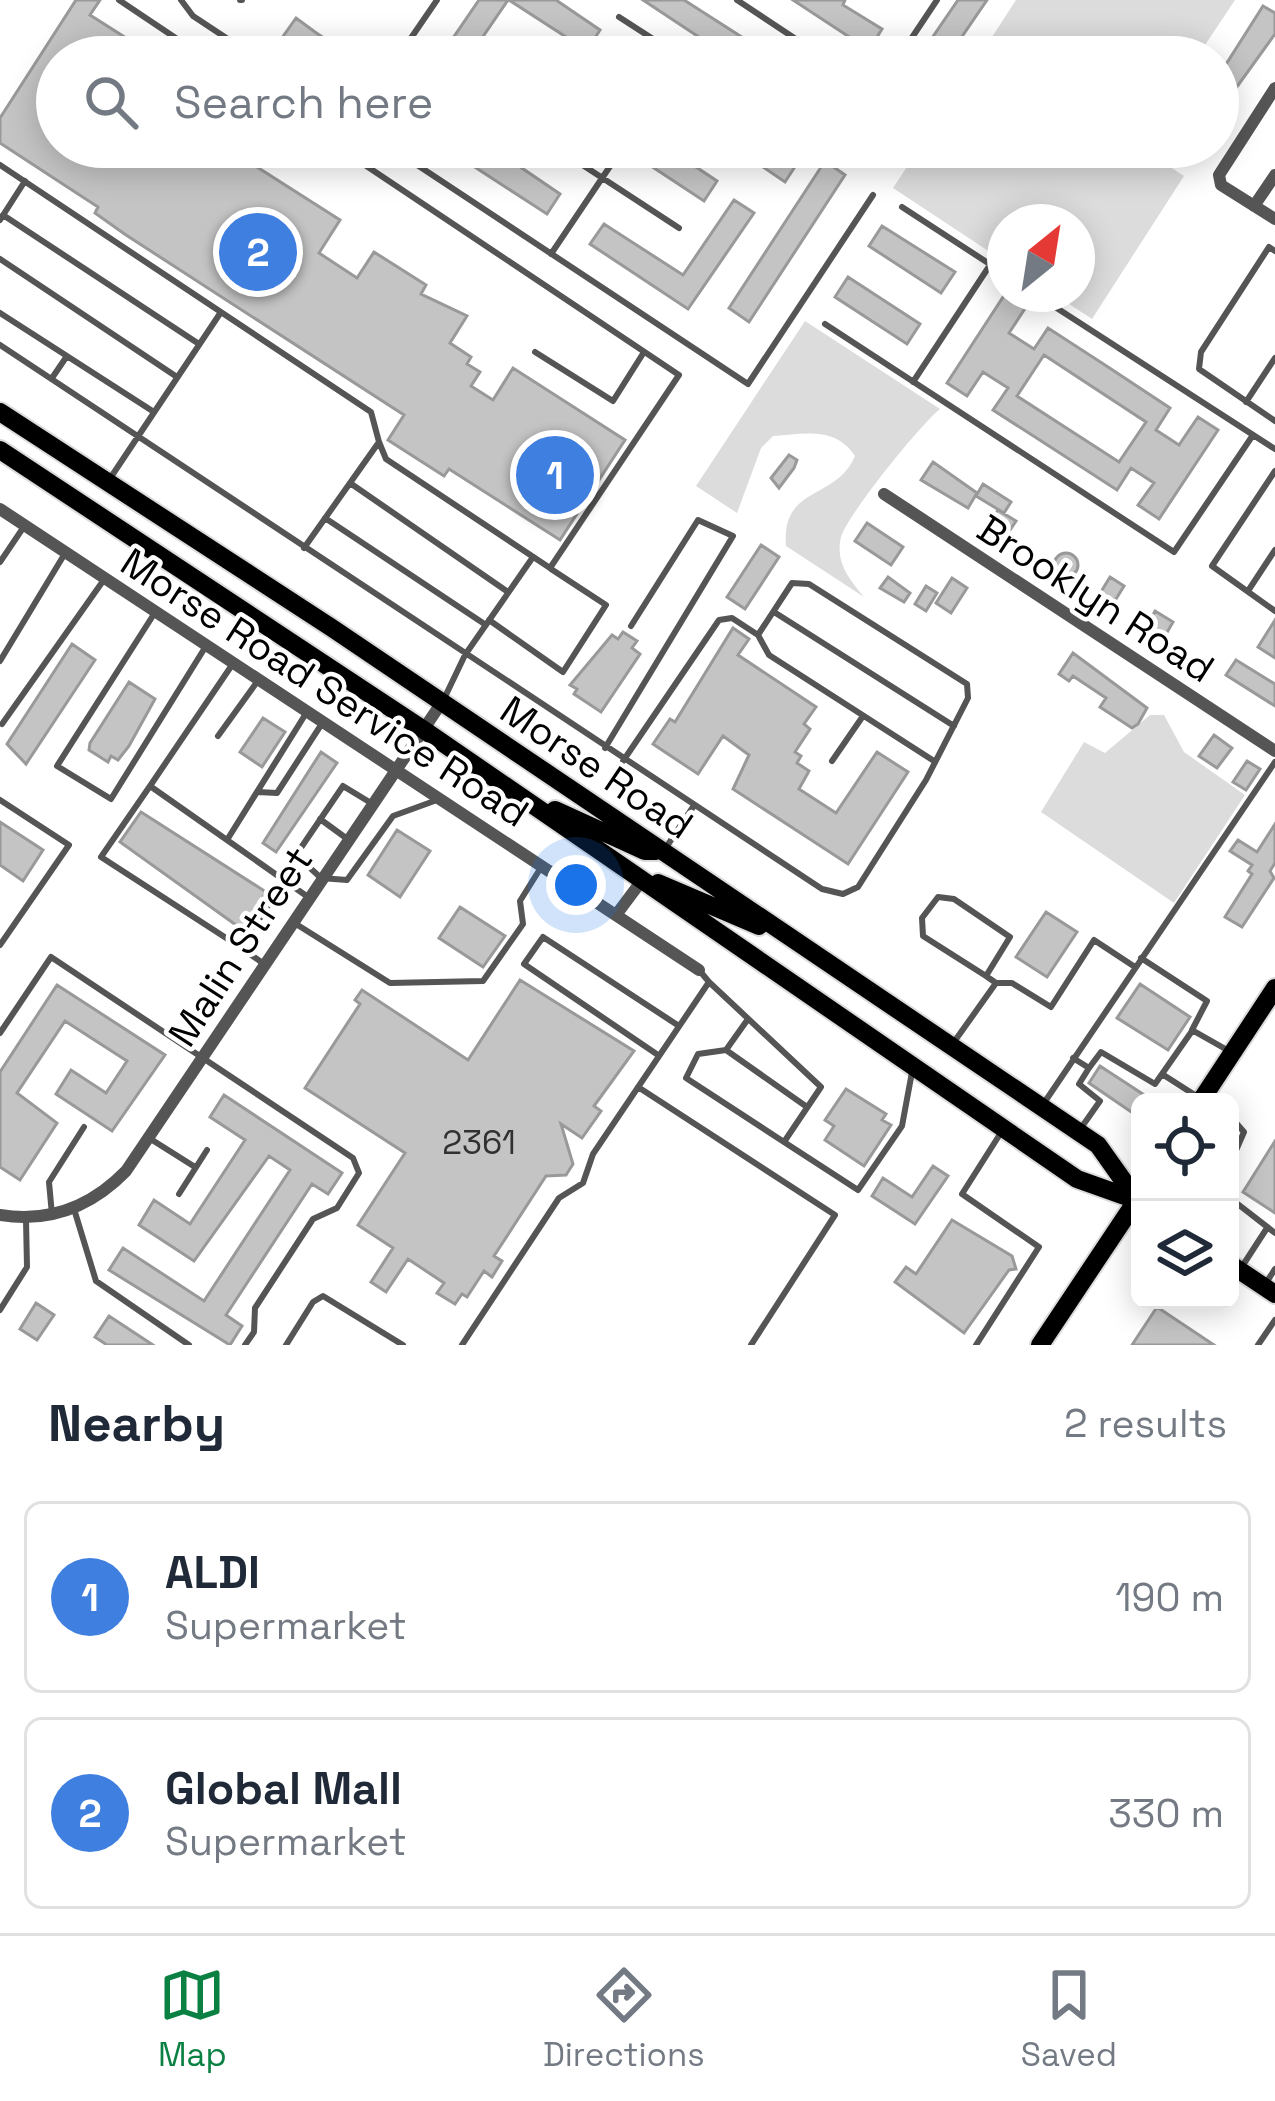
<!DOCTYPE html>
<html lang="en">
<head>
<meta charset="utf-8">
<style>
  body { margin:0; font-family:"Space Grotesk",sans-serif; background:#f6f6f7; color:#1f2937 }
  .controls { position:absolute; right:36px; bottom:36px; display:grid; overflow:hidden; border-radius:18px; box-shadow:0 6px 30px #0003 }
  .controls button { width:108px; height:108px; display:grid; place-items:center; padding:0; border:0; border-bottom:3px solid #e0e1e3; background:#fff; color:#1f2937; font:60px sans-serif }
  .compass { position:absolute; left:987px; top:204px; width:108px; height:108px; border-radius:50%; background:#fff; box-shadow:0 6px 30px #0003; rotate:30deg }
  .you { position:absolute; left:576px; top:885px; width:42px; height:42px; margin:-30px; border:9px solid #fff; border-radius:50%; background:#1a73e8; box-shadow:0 0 0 18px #1a73e833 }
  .badge { display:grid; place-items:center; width:78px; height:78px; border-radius:50%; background:#0b8043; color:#fff; font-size:39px; font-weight:700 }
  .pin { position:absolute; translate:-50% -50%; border:6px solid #fff; box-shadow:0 3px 12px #0006 }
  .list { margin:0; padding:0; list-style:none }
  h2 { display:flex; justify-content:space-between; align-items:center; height:156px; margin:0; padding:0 48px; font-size:51px }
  h2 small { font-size:39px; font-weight:400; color:#747a83 }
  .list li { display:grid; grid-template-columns:78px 1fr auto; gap:36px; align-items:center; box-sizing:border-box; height:192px; margin:0 24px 24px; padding:0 24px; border:3px solid #e0e1e3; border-radius:18px }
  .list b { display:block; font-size:45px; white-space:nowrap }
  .list p { margin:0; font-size:39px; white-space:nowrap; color:#747a83 }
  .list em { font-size:39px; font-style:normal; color:#747a83 }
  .icon { flex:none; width:66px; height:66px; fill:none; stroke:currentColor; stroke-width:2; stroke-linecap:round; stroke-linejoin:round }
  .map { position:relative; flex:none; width:1275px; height:1345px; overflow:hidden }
  .search { position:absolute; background:#fff; box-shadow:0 6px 30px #0003; left:36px; right:36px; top:36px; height:132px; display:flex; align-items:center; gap:30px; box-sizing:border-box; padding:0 42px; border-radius:66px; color:#747a83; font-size:45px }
  .sheet { height:588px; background:#fff }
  nav { display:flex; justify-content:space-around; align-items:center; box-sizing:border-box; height:168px; border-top:3px solid #e0e1e3; background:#fff; font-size:33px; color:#747a83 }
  nav a { display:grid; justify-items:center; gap:6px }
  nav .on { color:#0b8043 }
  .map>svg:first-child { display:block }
  .green { fill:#dcdcdc }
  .building { fill:#c4c4c4; stroke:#999; stroke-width:3; fill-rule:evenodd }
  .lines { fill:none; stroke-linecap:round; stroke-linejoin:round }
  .primary-casing { stroke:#dbdbdb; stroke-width:22 }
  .lane { stroke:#555; stroke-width:6 }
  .street { stroke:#555; stroke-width:12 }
  .primary { stroke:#000; stroke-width:18 }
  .labels { text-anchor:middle; stroke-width:9; stroke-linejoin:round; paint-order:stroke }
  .number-label { font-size:33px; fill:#313131 }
  .street-label { font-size:39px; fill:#000; stroke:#fff }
</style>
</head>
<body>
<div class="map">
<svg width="1275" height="1345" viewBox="0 0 1275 1345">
  <rect width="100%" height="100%" fill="#fff"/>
  <path class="green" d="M 1016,0 L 1235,0 L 1197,57 L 979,57 Z
    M 920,147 L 1140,147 L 1184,176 L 1092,319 L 1054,294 L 1077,294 L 1077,222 L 1005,222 L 1005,262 L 893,188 Z
    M 805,321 L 940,409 C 920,425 848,514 841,537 C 835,562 849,579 864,597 L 786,546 C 781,485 836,501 855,456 C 835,426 805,434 773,436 L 761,448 L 737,513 L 696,486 Z
    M 1150,715 L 1164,715 L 1184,752 L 1245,795 L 1174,903 L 1041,812 L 1084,742 L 1105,753 Z"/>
  <path class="building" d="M 76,0 L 100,0 L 90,15 L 156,57 L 57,57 L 57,147 L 269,147 L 257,167 L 340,220 L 319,253 L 357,278 L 374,252 L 426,285 L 421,294 L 467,316 L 450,343 L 471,357 L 467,364 L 480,372 L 471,386 L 493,400 L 513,368 L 625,440 L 560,540 L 449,469 L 444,476 L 388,440 L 404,415 L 126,235 L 95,213 L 98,207 L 0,143 L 0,118 Z
    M 479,0 L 508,0 L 469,57 L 440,57 Z
    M 509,0 L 556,0 L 600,30 L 593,41 L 617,57 L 597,57 Z
    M 643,0 L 684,0 L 773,57 L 729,57 Z
    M 793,0 L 845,0 L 843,5 L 882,29 L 869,50 Z
    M 958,0 L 987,0 L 948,57 L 919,57 Z
    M 1263,6 L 1275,13 L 1275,34 L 1218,113 L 1218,77 Z
    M 296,18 L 315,32 L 352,57 L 308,57 L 301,52 L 282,38 Z
    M 444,147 L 491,147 L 560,194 L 547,214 Z
    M 654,147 L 666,147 L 717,181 L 704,201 L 645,162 Z
    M 734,147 L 775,147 L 798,162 L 785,182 Z
    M 825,161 L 845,175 L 749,322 L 729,308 Z
    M 734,200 L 754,213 L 688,309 L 590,244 L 604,224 L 683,275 Z
    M 882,226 L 955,272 L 941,293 L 869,246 Z
    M 848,277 L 920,324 L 907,344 L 835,297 Z
    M 1005,294 L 1026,307 L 1009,333 L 1034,349 L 1048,328 L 1105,365 L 1170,408 L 1156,430 L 1179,445 L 1198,417 L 1218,430 L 1159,519 L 1138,505 L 1154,483 L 1131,468 L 1117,490 L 993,410 L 1008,388 L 983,372 L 967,396 L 947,383 ZM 1044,355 L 1146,422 L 1119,462 L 1017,396 Z
    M 789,455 L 797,460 L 794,468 L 779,488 L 771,478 Z
    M 933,462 L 977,493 L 968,508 L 921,480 Z
    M 983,484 L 1011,502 L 1004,513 L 976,496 Z
    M 998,510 L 1016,521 L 1006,536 L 988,525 Z
    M 867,523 L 903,547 L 891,565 L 855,541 Z
    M 761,545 L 779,557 L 745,609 L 727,597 Z
    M1054 565a12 12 0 1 1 24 0a12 12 0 1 1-24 0Z
    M 888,577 L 910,593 L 904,602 L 880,588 Z
    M 1110,577 L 1124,586 L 1113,604 L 1099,595 Z
    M 952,578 L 967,588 L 951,613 L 936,603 Z
    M 926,586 L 937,593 L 926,611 L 915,604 Z
    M 1155,611 L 1173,622 L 1165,636 L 1147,625 Z
    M 1275,620 L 1275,658 L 1258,647 Z
    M 733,628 L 749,639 L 738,655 L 816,707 L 804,724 L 810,729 L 795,752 L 801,756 L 797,763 L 809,771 L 799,789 L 836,813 L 877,752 L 908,772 L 848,864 L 733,789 L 749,755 L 723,736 L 698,774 L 653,744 L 670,719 L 675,722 Z
    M 623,632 L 637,641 L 632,648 L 640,654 L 601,712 L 574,694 L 577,689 L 570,685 L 612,635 L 618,639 Z
    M 72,644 L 95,660 L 26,764 L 7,744 Z
    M 1073,653 L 1147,708 L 1138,724 L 1132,728 L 1100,707 L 1106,698 L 1073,676 L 1069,681 L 1059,674 Z
    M 1236,660 L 1275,684 L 1275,706 L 1226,675 Z
    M 129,682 L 155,699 L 129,746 L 118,760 L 111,756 L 108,762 L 89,750 L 90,743 Z
    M 263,718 L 285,732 L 262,767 L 240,752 Z
    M 1214,735 L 1232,748 L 1217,768 L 1199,756 Z
    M 321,752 L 337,763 L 276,852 L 263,843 Z
    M 1247,761 L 1260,769 L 1246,790 L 1233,782 Z
    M 141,812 L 266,892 L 243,930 L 120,842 Z
    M 0,822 L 43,850 L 23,881 L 0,865 Z
    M 1275,824 L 1275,863 L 1270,871 L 1274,878 L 1242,927 L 1225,917 L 1252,874 L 1248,871 L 1252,865 L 1230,851 L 1238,840 L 1257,852 Z
    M 397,830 L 430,851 L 400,897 L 368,875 Z
    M 460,907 L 505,936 L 483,967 L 439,938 Z
    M 1046,912 L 1077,932 L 1047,977 L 1016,957 Z
    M 520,980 L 634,1051 L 594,1106 L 601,1111 L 582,1138 L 561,1124 L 573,1164 L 566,1175 L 546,1176 L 494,1256 L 502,1261 L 492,1277 L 484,1271 L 467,1297 L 462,1294 L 455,1304 L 437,1293 L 444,1283 L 408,1259 L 386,1292 L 371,1282 L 393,1248 L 358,1225 L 405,1153 L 305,1088 L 360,1004 L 355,1000 L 362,990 L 468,1060 Z
    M 1140,984 L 1190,1017 L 1168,1050 L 1117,1018 Z
    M 57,985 L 165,1055 L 112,1131 L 56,1094 L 71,1070 L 106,1093 L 127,1061 L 65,1021 L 17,1093 L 57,1123 L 20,1180 L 0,1167 L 0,1072 Z
    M 1100,1066 L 1155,1102 L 1140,1102 L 1140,1118 L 1089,1083 Z
    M 846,1089 L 886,1114 L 882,1120 L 891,1125 L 864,1166 L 825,1140 L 834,1126 L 825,1120 Z
    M 224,1095 L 342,1173 L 328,1194 L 312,1184 L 226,1315 L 242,1326 L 230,1345 L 109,1270 L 123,1248 L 204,1301 L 290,1170 L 269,1156 L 194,1261 L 139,1225 L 154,1200 L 190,1224 L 245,1140 L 210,1117 Z
    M 1275,1141 L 1275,1213 L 1243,1192 Z
    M 933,1166 L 948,1176 L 915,1224 L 872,1196 L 883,1178 L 912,1197 Z
    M 952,1220 L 1012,1256 L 1016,1269 L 1009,1270 L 964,1333 L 895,1282 L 906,1267 L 916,1274 Z
    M 36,1303 L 54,1315 L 37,1340 L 20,1329 Z
    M 1157,1307 L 1214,1345 L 1132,1345 Z
    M 109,1316 L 153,1345 L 107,1345 L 95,1337 Z"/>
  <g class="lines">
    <g class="primary-casing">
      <path id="primary" d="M 0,412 L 332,628 L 1098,1145 L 1137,1200
        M 0,450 L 424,730 L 1077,1179 L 1136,1200
        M 555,810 L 645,851 L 656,851
        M 658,883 L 759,926
        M 1200,1102 L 1275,988
        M 1230,1264 L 1275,1294
        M 1040,1345 L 1140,1195"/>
    </g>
    <path class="lane" d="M 119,0 L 204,57
      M 181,0 L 193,16 L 255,57
      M 240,0 L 242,0
      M 737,0 L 823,57
      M 619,17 L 681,57
      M 398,57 L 437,0
      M 899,57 L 937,0
      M 338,147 L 679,375 L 550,568 L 386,459 L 379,442
      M 390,147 L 748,384 L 873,195
      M 555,147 L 679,228
      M 0,165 L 371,412 L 379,442 L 304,548
      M 902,207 L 1005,274
      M 3,215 L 199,344
      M 0,220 L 25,181
      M 1275,251 L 1269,247 L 1201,352 L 1199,369 L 1275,421
      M 551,254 L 623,147
      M 0,259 L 177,377
      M 1035,294 L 1275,449
      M 0,313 L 154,412
      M 825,324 L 1174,552 L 1253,435
      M 0,345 L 822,889 L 843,894 L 858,887 L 926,780 L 968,698 L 967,684 L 809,584 L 792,583 L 758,635
      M 535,352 L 613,401 L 644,352
      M 52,378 L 67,356
      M 913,382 L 990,265
      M 1246,402 L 1275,358
      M 1275,471 L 1212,566 L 1275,611
      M 109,480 L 221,312
      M 350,483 L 508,592
      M 325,518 L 486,625
      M 0,562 L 23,528
      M 1248,591 L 1275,550
      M 774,612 L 954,726
      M 154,614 L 57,766 L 111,799 L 206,646
      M 489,620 L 563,672 L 606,605 L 551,569
      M 0,661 L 64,555
      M 232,665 L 150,786 L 227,840 L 305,715
      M 443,701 L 465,655 L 533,557
      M 2,724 L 103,581
      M 218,736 L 257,682
      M 605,748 L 733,536 L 698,520 L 631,626
      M 623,761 L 719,620 L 732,618 L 758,635 L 769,655 L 934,761
      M 832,761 L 863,716
      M 150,786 L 101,857 L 240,947
      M 258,792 L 277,793 L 321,725
      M 0,800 L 69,845 L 0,945
      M 371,803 L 343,786 L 296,855 L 321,878 L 347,880 L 393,816 L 437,800
      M 320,819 L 346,838
      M 227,840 L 308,897
      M 665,849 L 693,807
      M 296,924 L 390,983 L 483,981 L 523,924 L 520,901 L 540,869
      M 1141,958 L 1207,1001 L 1192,1030 L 1229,1051
      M 264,964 L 240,947 L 286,880
      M 986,976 L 1010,937 L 954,899 L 938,897 L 922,918 L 923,936 L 986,976 L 996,983
      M 709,982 L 821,1087 L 784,1142 L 858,1190 L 902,1126 L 912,1072
      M 748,1019 L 726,1050 L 698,1054 L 686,1078 L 784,1142
      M 1192,1031 L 1162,1074 L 1198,1097
      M 0,1033 L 51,957 L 353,1158 L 359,1173 L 337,1208 L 313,1219 L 255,1308 L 254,1332 L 245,1345
      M 954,1042 L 996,983 L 1012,983 L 1051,1007 L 1094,940 L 1135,967
      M 726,1050 L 807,1107
      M 658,1055 L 524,964 L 543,937 L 679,1026
      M 1073,1058 L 1089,1068 L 1101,1052 L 1155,1084 L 1162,1074
      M 638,1087 L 835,1215 L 751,1345
      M 1044,1103 L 1275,762
      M 1230,1116 L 1244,1132 L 1230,1164
      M 1081,1128 L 1100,1101 L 1079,1084 L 1089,1068
      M 149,1138 L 195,1167
      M 179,1194 L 207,1150
      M 1230,1198 L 1275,1233
      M 74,1209 L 96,1281 L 189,1345
      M 52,1215 L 49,1182 L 84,1127
      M 1243,1265 L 1267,1228
      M 1264,1286 L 1275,1269
      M 0,1310 L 27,1267 L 26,1220
      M 286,1345 L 313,1302 L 323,1296 L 403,1345
      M 462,1345 L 559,1198 L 583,1183 L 593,1154 L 709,982 L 699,970
      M 976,1345 L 1039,1247 L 962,1194 L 1002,1131
      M 1258,1345 L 1275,1320"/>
    <path class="street" d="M 1275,88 L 1219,175 L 1221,185 L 1275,219
      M 1254,206 L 1275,175
      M 884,494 L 1275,751
      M 0,509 L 699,970
      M 616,915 L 643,879
      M 0,1215 C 50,1223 91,1207 126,1171 L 442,702"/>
    <use href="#primary" class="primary"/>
  </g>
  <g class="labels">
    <g class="number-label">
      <text x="479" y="1154">2361</text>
    </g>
    <g class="street-label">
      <text transform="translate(1096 598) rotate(33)" y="14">Brooklyn Road</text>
      <text transform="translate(325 687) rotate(33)" y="14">Morse Road Service Road</text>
      <text transform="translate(597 767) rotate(34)" y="14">Morse Road</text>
      <text transform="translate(240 946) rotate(-57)" y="14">Malin Street</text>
    </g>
  </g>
</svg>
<div class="controls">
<button><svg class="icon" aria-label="locate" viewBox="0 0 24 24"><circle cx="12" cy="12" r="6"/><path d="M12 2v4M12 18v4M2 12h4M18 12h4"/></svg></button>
<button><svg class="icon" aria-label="layers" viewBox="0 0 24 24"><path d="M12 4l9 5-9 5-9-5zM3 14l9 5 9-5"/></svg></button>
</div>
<svg class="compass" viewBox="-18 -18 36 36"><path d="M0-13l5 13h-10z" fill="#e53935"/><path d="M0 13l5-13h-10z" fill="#747a83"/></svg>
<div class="you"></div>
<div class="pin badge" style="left:555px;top:475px;background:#3f7fe0">1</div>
<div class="pin badge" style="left:258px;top:252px;background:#3f7fe0">2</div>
<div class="search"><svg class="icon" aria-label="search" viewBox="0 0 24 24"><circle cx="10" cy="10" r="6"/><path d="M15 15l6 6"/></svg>Search here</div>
</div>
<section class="sheet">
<h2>Nearby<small>2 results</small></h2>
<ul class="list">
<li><span class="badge" style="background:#3f7fe0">1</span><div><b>ALDI</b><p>Supermarket</p></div><em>190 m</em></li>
<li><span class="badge" style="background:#3f7fe0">2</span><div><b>Global Mall</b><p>Supermarket</p></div><em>330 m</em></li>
</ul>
</section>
<nav>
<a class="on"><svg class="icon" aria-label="map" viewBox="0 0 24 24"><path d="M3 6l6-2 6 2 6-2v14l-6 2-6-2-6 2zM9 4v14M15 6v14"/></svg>Map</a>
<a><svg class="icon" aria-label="directions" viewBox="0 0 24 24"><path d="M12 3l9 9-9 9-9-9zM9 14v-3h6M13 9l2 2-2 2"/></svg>Directions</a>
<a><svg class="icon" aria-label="saved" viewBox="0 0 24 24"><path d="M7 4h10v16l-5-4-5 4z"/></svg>Saved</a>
</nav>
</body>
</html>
